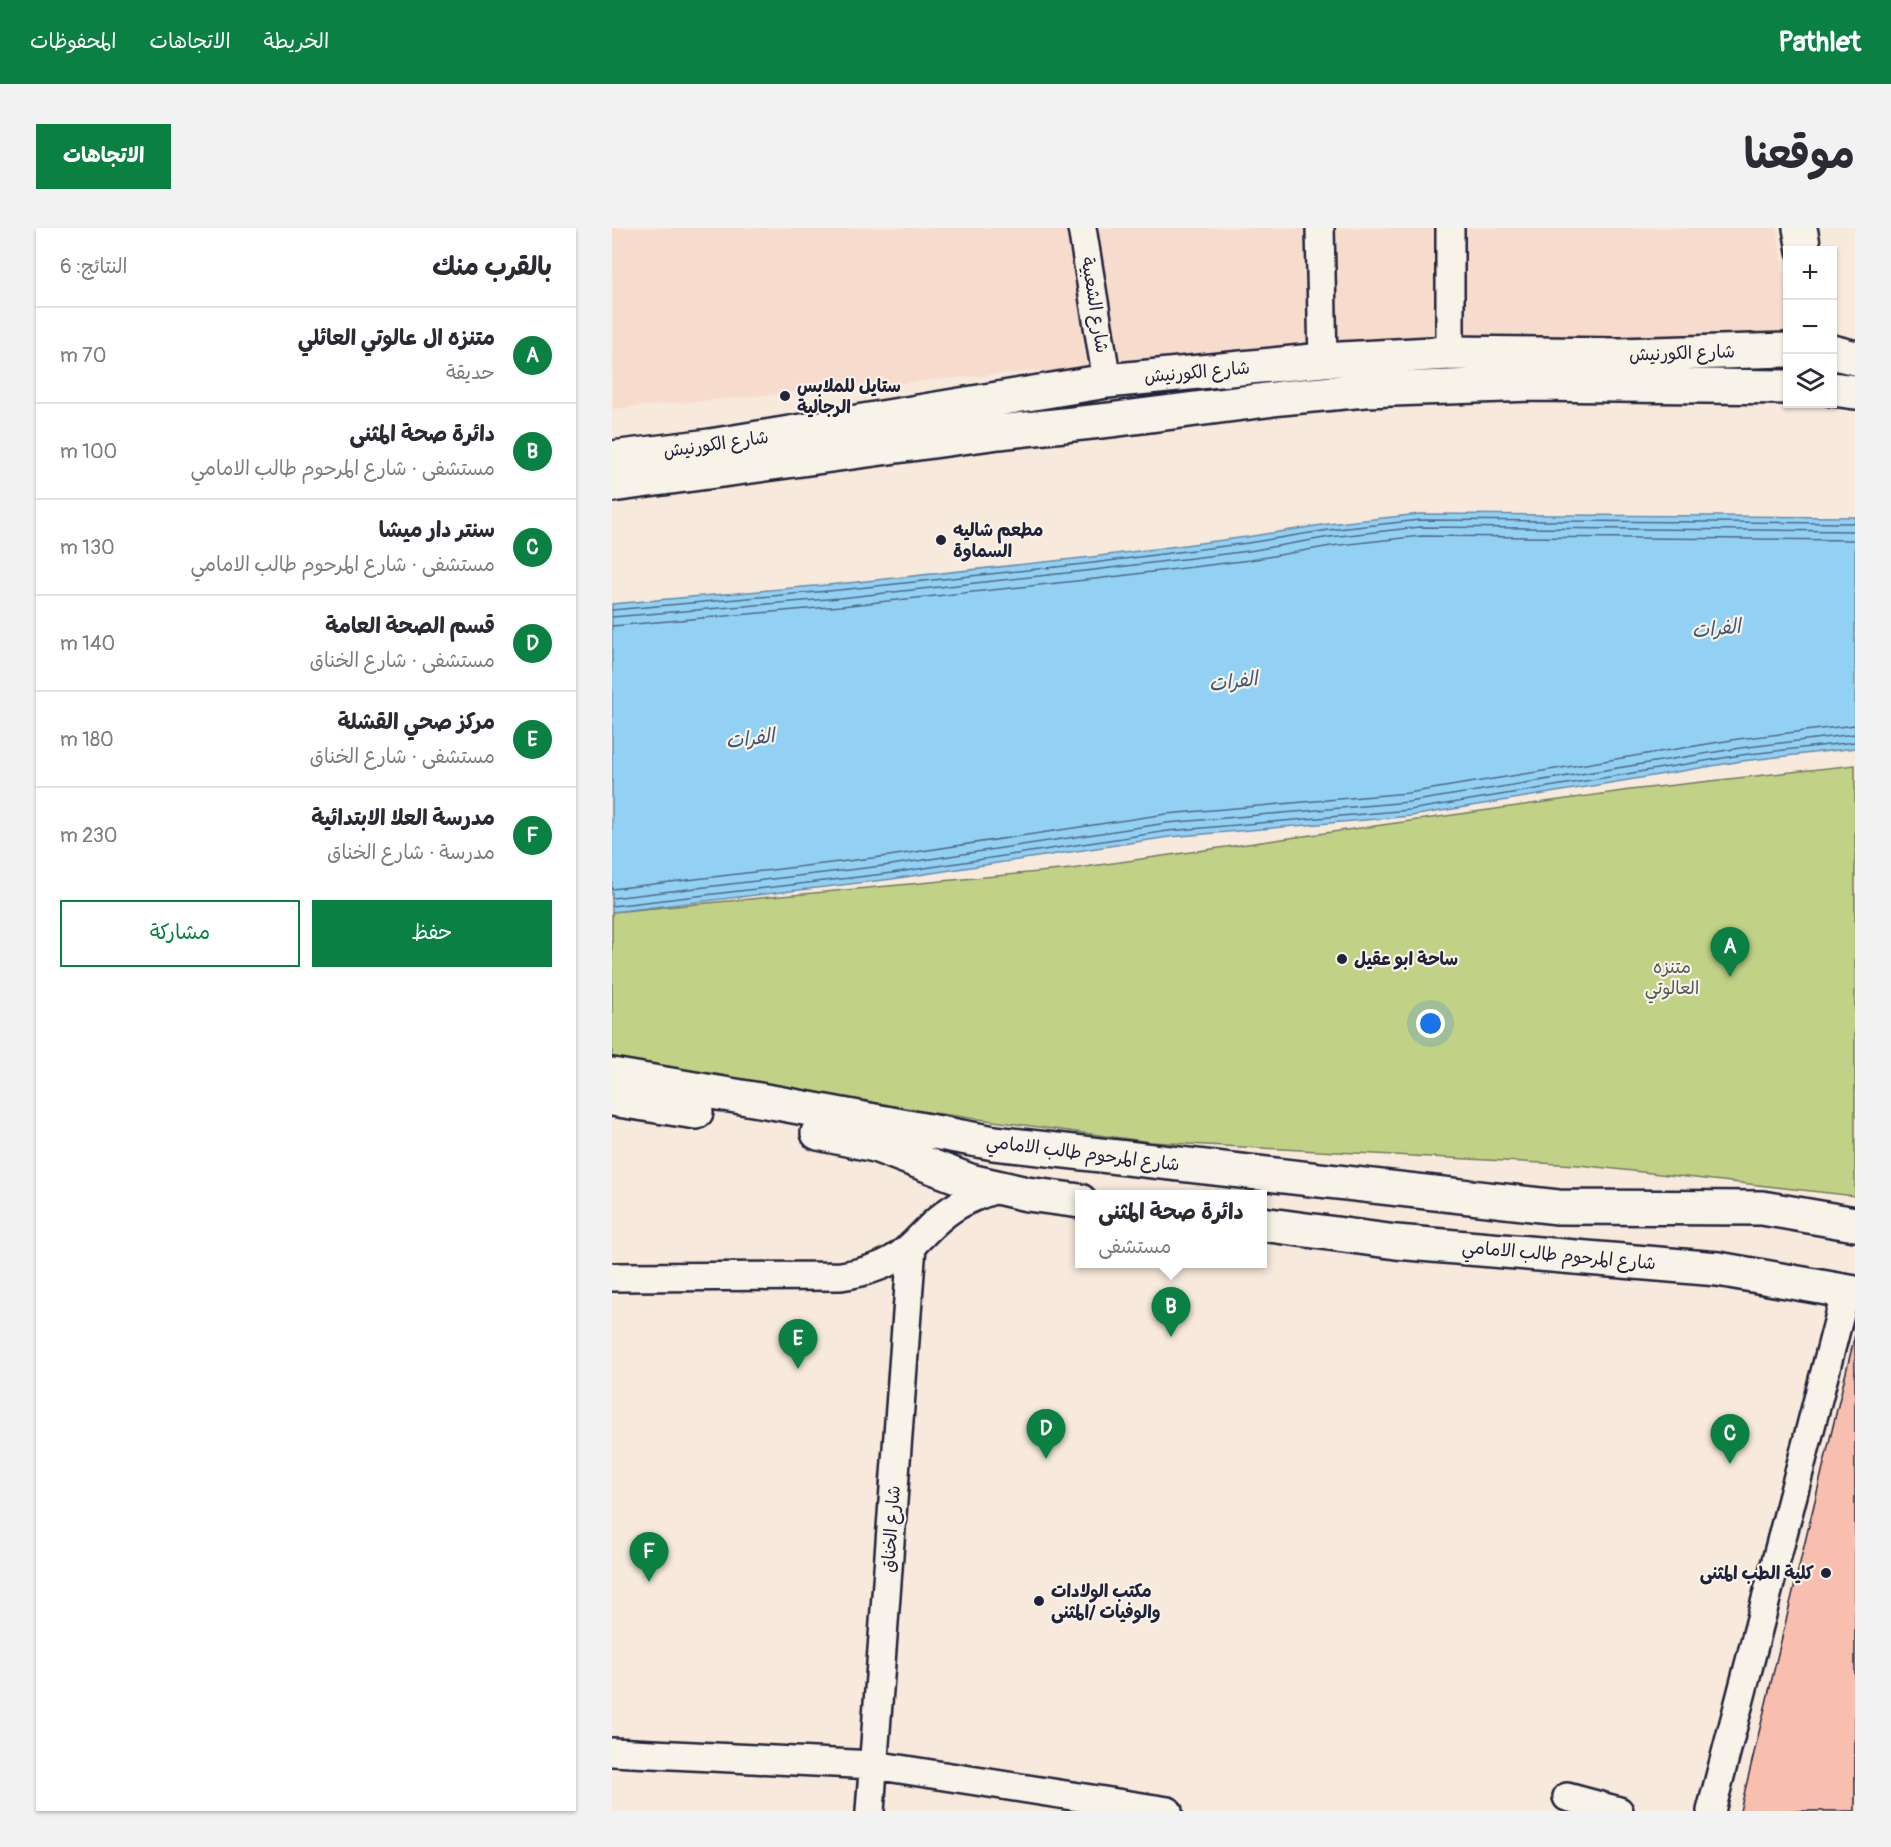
<!DOCTYPE html>
<html lang="ar">
<head>
<meta charset="utf-8">
<style>
  body { margin:0; font-family:Pangolin,"Playpen Sans Arabic",sans-serif; background:#f2f2f3; color:#2b2b33; direction:rtl }
  .controls { position:absolute; right:18px; top:18px; display:grid; overflow:hidden; border-radius:0px; box-shadow:0 2px 4px #0004 }
  .controls button { width:54px; height:54px; display:grid; place-items:center; padding:0; border:0; border-bottom:2px solid #e1e1e2; background:#fff; color:#2b2b33; font:30px sans-serif }
  .you { position:absolute; left:819px; top:796px; width:21px; height:21px; margin:-15px; border:4px solid #fff; border-radius:50%; background:#1a73e8; box-shadow:0 0 0 9px #1a73e833 }
  .badge { display:grid; place-items:center; width:39px; height:39px; border-radius:50%; background:#0b8043; color:#fff; font-size:20px; font-weight:700 }
  .pin { position:absolute; translate:-50% -50px; filter:drop-shadow(0 2px 3px #0008) }
  .pin::after { content:''; position:absolute; top:32px; width:21px; height:18px; background:inherit; clip-path:polygon(0 0,100% 0,50% 100%) }
  .popup { position:absolute; left:463px; top:962px; width:192px; height:78px; box-sizing:border-box; display:grid; place-content:center; border-radius:0px; background:#fff; filter:drop-shadow(0 2px 4px #0005); font-size:20px; white-space:nowrap; color:#7c7c81 }
  .popup b { font-size:22px; color:#2b2b33 }
  .popup::after { content:''; position:absolute; left:50%; top:100%; margin-left:-12px; border:12px solid transparent; border-top-color:#fff }
  .list { margin:0; padding:0; list-style:none }
  h2 { display:flex; justify-content:space-between; align-items:center; height:78px; margin:0; padding:0 24px; font-size:26px }
  h2 small { font-size:20px; font-weight:400; color:#7c7c81 }
  .list li { display:grid; grid-template-columns:39px 1fr auto; gap:18px; align-items:center; box-sizing:border-box; height:96px; padding:0 24px; border-top:2px solid #e1e1e2 }
  .list b { display:block; font-size:22px; white-space:nowrap }
  .list p { margin:0; font-size:20px; white-space:nowrap; color:#7c7c81 }
  .list em { font-size:20px; font-style:normal; color:#7c7c81 }
  .actions { display:flex; gap:12px; padding:18px 24px }
  .actions a { flex:1; padding:14px 0; border:2px solid #0b8043; border-radius:0px; text-align:center; font-size:21px; color:#0b8043 }
  .actions .main { background:#0b8043; color:#fff }
  .icon { flex:none; width:33px; height:33px; fill:none; stroke:currentColor; stroke-width:2; stroke-linecap:round; stroke-linejoin:round }
  .map { position:relative; flex:none; width:1243px; height:1583px; overflow:hidden; direction:ltr; border-radius:0px }
  header { display:flex; align-items:center; gap:36px; box-sizing:border-box; height:84px; padding:0 30px; background:#0b8043; color:#fff }
  header strong { font-size:28px }
  nav { display:flex; gap:33px; margin-inline-start:auto; font-size:21px }
  .intro { display:flex; align-items:center; justify-content:space-between; box-sizing:border-box; height:144px; padding:0 36px }
  h1 { margin:0; font-size:42px }
  .button { padding:15px 27px; border-radius:0px; background:#0b8043; color:#fff; font-size:21px; font-weight:700 }
  main { display:flex; gap:36px; padding:0 36px }
  aside { flex:1; background:#fff; border-radius:0px; box-shadow:0 2px 4px #0004 }
  .map>svg:first-child { display:block }
  .built { fill:#f7dcce }
  .green { fill:#c1d186; stroke:#727a60; stroke-width:1.5 }
  .water { fill:#93d1f4; stroke:#668baa; stroke-width:1.5 }
  .lines { fill:none; stroke-linecap:round; stroke-linejoin:round }
  .shore { stroke:#4f6885; stroke-width:1.5 }
  .building { fill:#f8bfae; stroke:#22223b; stroke-width:1.5 }
  .street-casing { stroke:#22223b; stroke-width:32 }
  .secondary-casing { stroke:#22223b; stroke-width:38 }
  .street { stroke:#f7f3e8; stroke-width:27 }
  .secondary { stroke:#f7f3e8; stroke-width:33 }
  .poi-dot { fill:#22223b; stroke:#f7f3e8; stroke-width:2 }
  .labels { text-anchor:middle; stroke-width:4.5; stroke-linejoin:round; paint-order:stroke }
  .street-label { font-size:18px; fill:#22223b; stroke:#f7f3e8 }
  .poi-label { font-size:18px; font-weight:bold; fill:#22223b; stroke:#f7f3e8; text-anchor:start }
  .park-label { font-size:18px; fill:#525752; stroke:#f7f3e8 }
  .water-label { font-size:20px; font-style:italic; fill:#445772; stroke:#f7f3e8 }
</style>
</head>
<body>
<header>
<strong>Pathlet</strong>
<nav><a>الخريطة</a><a>الاتجاهات</a><a>المحفوظات</a></nav>
</header>
<div class="intro"><h1>موقعنا</h1><a class="button">الاتجاهات</a></div>
<main>
<div class="map">
<svg width="1243" height="1583" viewBox="0 0 1243 1583">
  <rect width="100%" height="100%" fill="#f7e9dc"/>
  <filter id="ink" filterUnits="userSpaceOnUse"><feTurbulence type="fractalNoise" baseFrequency=".0167" numOctaves="2"/><feDisplacementMap in="SourceGraphic" scale="12" xChannelSelector="R" yChannelSelector="G"/><feConvolveMatrix kernelMatrix="1 2 1 2 8 2 1 2 1" color-interpolation-filters="sRGB"/></filter>
  <g filter="url(#ink)">
    <path class="built" d="M 0,0 L 1165,0 L 1175,68 L 1175,115 L 422,143 L 0,181 Z"/>
    <path class="green" d="M 1243,537 L 1243,968 L 967,937 L 539,914 L 0,842 L 0,684 L 459,641 L 1018,562 Z"/>
    <path class="water" d="M 808,286 L 1243,289 L 1243,520 L 1130,533 L 799,588 L 557,609 L 280,651 L 0,684 L 0,376 L 226,356 L 480,329 L 635,309 L 716,296 Z"/>
    <g class="lines">
      <path class="shore" d="M 0,382 L 227,362 L 481,335 L 636,315 L 717,302 L 808,292 L 1243,295
        M 0,389 L 228,370 L 482,342 L 637,323 L 718,309 L 808,299 L 1243,303
        M 0,398 L 229,378 L 483,351 L 638,332 L 719,318 L 809,308 L 1243,312
        M 0,661 L 277,628 L 554,586 L 796,565 L 1126,511 L 1243,497
        M 0,670 L 279,637 L 555,595 L 797,574 L 1128,520 L 1243,506
        M 0,678 L 280,645 L 556,603 L 798,582 L 1129,527 L 1243,514"/>
    </g>
    <path class="building" d="M 1243,1107 L 1243,1583 L 1128,1583 Z"/>
    <g class="lines">
      <g class="street-casing">
        <path id="street" d="M 470,0 L 495,153
          M 708,0 L 711,132
          M 838,0 L 838,125
          M 0,1049 L 229,1048 C 248,1045 266,1041 282,1031 C 300,1021 311,1004 327,991 C 345,975 365,967 388,960
          M 0,1524 L 262,1537 L 556,1583
          M 955,1569 L 1007,1583
          M 258,1583 L 300,1018
          M 1099,1583 L 1234,1063"/>
      </g>
      <g class="secondary-casing">
        <path id="secondary" d="M 1188,0 L 1192,22
          M 1220,124 L 1243,130
          M 1220,161 L 1243,164
          M 0,230 L 98,218 L 495,153 L 711,132 L 838,125 L 1007,127 L 1176,122
          M 0,257 L 387,204 L 498,192 L 669,170 L 753,162 L 921,156 L 1176,159
          M 0,847 L 165,875 L 382,915 L 946,979 L 1150,980 L 1243,996
          M 0,871 L 84,884
          M 206,905 L 263,917 L 358,953 L 415,966 L 468,973
          M 650,996 L 784,1014 L 1106,1041 L 1243,1065"/>
      </g>
      <use href="#street" class="street"/>
      <use href="#secondary" class="secondary"/>
    </g>
  </g>
  <g class="poi-dot">
    <circle cx="173" cy="168" r="6"/>
    <circle cx="329" cy="312" r="6"/>
    <circle cx="730" cy="731" r="6"/>
    <circle cx="1214" cy="1345" r="6"/>
    <circle cx="427" cy="1373" r="6"/>
  </g>
  <g class="labels">
    <g class="street-label">
      <text transform="translate(483 77) rotate(81)" y="6">شارع الشعبية</text>
      <text transform="translate(1070 125) rotate(-2)" y="6">شارع الكورنيش</text>
      <text transform="translate(585 144) rotate(-5)" y="6">شارع الكورنيش</text>
      <text transform="translate(104 216) rotate(-8)" y="6">شارع الكورنيش</text>
      <text transform="translate(471 925) rotate(7)" y="6">شارع المرحوم طالب الامامي</text>
      <text transform="translate(947 1027) rotate(5)" y="6">شارع المرحوم طالب الامامي</text>
      <text transform="translate(279 1301) rotate(-86)" y="6">شارع الخناق</text>
    </g>
    <g class="poi-label">
      <text x="185" y="164">ستايل للملابس<tspan x="185" dy="21">الرجالية</tspan></text>
      <text x="341" y="308">مطعم شاليه<tspan x="341" dy="21">السماوة</tspan></text>
      <text x="742" y="737">ساحة ابو عقيل</text>
      <text x="1202" y="1351" text-anchor="end">كلية الطب المثنى</text>
      <text x="439" y="1369">مكتب الولادات<tspan x="439" dy="21">والوفيات /المثنى</tspan></text>
    </g>
    <g class="park-label">
      <text x="1060" y="745">متنزه<tspan x="1060" dy="21">العالوتي</tspan></text>
    </g>
    <g class="water-label">
      <text transform="translate(1104 400) rotate(-6)" y="7">الفرات</text>
      <text transform="translate(621 453) rotate(-7)" y="7">الفرات</text>
      <text transform="translate(138 510) rotate(-7)" y="7">الفرات</text>
    </g>
  </g>
</svg>
<div class="controls">
<button>+</button>
<button>−</button>
<button><svg class="icon" aria-label="layers" viewBox="0 0 24 24"><path d="M12 4l9 5-9 5-9-5zM3 14l9 5 9-5"/></svg></button>
</div>
<div class="you"></div>
<div class="pin badge" style="left:1118px;top:749px">A</div>
<div class="pin badge" style="left:559px;top:1109px">B</div>
<div class="popup"><b>دائرة صحة المثنى</b>مستشفى</div>
<div class="pin badge" style="left:1118px;top:1236px">C</div>
<div class="pin badge" style="left:434px;top:1231px">D</div>
<div class="pin badge" style="left:186px;top:1141px">E</div>
<div class="pin badge" style="left:37px;top:1354px">F</div>
</div>
<aside>
<h2>بالقرب منك<small>النتائج: 6</small></h2>
<ul class="list">
<li><span class="badge">A</span><div><b>متنزه ال عالوتي العائلي</b><p>حديقة</p></div><em>70 m</em></li>
<li><span class="badge">B</span><div><b>دائرة صحة المثنى</b><p>مستشفى · شارع المرحوم طالب الامامي</p></div><em>100 m</em></li>
<li><span class="badge">C</span><div><b>سنتر دار ميشا</b><p>مستشفى · شارع المرحوم طالب الامامي</p></div><em>130 m</em></li>
<li><span class="badge">D</span><div><b>قسم الصحة العامة</b><p>مستشفى · شارع الخناق</p></div><em>140 m</em></li>
<li><span class="badge">E</span><div><b>مركز صحي القشلة</b><p>مستشفى · شارع الخناق</p></div><em>180 m</em></li>
<li><span class="badge">F</span><div><b>مدرسة العلا الابتدائية</b><p>مدرسة · شارع الخناق</p></div><em>230 m</em></li>
</ul>
<div class="actions"><a class="main">حفظ</a><a>مشاركة</a></div>
</aside>
</main>
</body>
</html>
